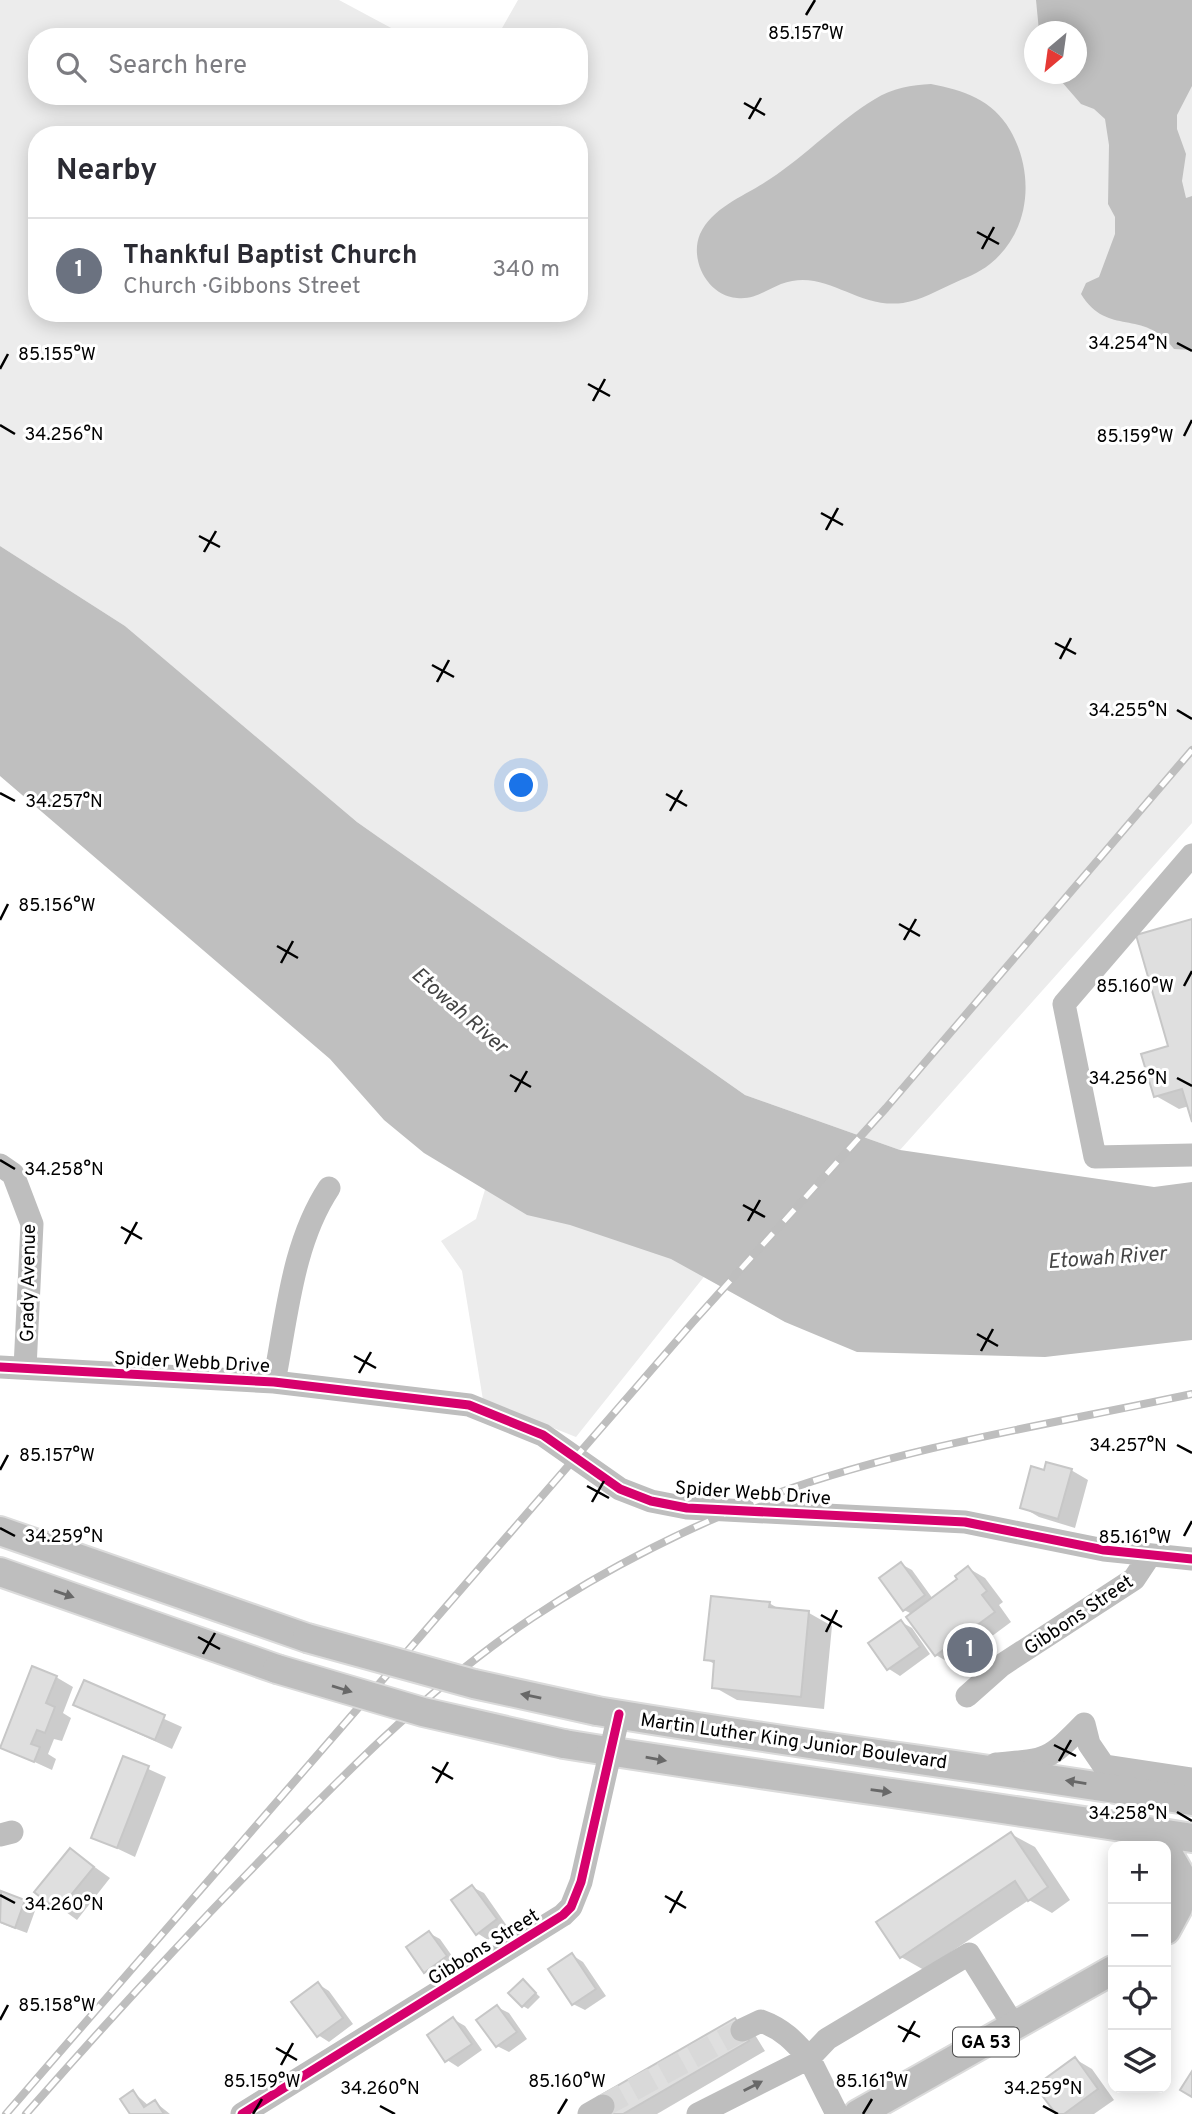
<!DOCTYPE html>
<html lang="en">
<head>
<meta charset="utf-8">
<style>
  body { margin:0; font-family:Overpass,sans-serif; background:#f2f2f3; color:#2b2b33 }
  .controls { position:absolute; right:21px; bottom:21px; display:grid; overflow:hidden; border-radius:14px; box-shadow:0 4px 18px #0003 }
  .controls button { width:63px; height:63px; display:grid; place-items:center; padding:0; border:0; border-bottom:2px solid #e1e1e2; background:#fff; color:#2b2b33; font:35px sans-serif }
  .compass { position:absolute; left:1024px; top:21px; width:63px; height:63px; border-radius:50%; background:#fff; box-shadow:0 4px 18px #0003; rotate:209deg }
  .you { position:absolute; left:522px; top:786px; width:24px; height:24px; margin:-18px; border:5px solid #fff; border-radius:50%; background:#1a73e8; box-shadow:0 0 0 10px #1a73e833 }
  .badge { display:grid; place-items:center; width:46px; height:46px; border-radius:50%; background:#7c3aed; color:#fff; font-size:23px; font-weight:700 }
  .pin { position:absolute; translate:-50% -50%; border:4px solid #fff; box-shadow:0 2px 7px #0006 }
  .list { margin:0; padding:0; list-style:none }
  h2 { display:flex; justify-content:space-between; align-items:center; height:91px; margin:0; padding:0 28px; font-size:30px }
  h2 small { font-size:23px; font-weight:400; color:#7c7c81 }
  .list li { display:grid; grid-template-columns:46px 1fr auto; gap:21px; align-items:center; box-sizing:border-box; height:105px; padding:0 28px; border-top:2px solid #e1e1e2 }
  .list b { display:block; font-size:26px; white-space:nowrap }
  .list p { margin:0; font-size:23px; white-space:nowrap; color:#7c7c81 }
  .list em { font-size:23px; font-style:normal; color:#7c7c81 }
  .icon { flex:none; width:38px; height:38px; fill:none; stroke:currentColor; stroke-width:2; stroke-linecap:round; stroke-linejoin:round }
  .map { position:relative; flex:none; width:1192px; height:2114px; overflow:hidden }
  .search { position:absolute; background:#fff; box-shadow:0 4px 18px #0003; left:28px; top:28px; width:560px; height:77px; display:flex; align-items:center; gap:18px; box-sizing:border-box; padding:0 24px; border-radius:28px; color:#7c7c81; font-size:26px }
  .panel { position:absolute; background:#fff; box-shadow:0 4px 18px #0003; left:28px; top:126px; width:560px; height:196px; border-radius:28px }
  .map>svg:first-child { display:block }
  .green { fill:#ececec; fill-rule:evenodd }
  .water { fill:#bfbfbf }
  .shadow { fill:#0003 }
  .building { fill:#dfdfdf; stroke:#c7c7c7; stroke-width:2 }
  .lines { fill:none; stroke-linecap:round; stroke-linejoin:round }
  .minor-tunnel { stroke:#d9d9d9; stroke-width:23; stroke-dasharray:23 11; stroke-linecap:butt }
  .major-casing { stroke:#dbdbdb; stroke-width:32 }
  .minor { stroke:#bebebe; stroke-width:23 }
  .major { stroke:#bebebe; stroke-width:28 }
  .rail-casing { stroke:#bebebe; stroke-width:8 }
  .rail { stroke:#fff; stroke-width:5; stroke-dasharray:16; stroke-linecap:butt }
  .major-bridge-casing { stroke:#dbdbdb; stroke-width:32; stroke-linecap:butt }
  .major-bridge { stroke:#bebebe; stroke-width:28 }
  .cycleway-casing { stroke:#fff; stroke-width:13 }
  .cycleway { stroke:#d6006c; stroke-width:9 }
  .oneway { fill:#686868 }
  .ticks { fill:none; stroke:#000; stroke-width:2.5 }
  .labels { text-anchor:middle; stroke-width:6; stroke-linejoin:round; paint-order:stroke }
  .shield { fill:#fff; stroke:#4c4c4c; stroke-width:2 }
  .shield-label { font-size:18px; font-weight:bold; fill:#000 }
  .street-label { font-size:19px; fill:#000; stroke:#fff }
  .water-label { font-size:21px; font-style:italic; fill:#444; stroke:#fff }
  .ticks-label { font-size:18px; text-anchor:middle; fill:#000; stroke:#fff; stroke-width:6; stroke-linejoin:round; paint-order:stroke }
</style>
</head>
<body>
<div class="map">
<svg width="1192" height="2114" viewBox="0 0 1192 2114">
  <rect width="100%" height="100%" fill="#fff"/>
  <path class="green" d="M 0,0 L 339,0 L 408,37 L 37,37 L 37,96 L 579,96 L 579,37 L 497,37 L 518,0 L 1192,0 L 1192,823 L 900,1150 L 745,1095 L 357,822 L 125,626 L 0,546 ZM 1034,32 L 1076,32 L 1076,74 L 1034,74 ZM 37,135 L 579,135 L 579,313 L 37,313 Z
    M 488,1180 L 707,1273 L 576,1437 L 483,1400 L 462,1271 L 441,1241 L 476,1219 Z"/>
  <path class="water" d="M 1036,0 L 1192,0 L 1192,86 L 1177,115 L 1177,129 L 1186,154 L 1182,181 L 1186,198 L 1192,196 L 1192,350 L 1174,349 C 1143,307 1108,338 1081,294 L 1086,283 L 1099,277 L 1115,234 L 1115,217 L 1108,204 L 1109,145 L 1105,119 L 1094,109 L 1081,104 L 1055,74 L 1076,74 L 1076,32 L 1039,31 Z
    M 931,84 C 963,90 993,100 1010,130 C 1035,173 1031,231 990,264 C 979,273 965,278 952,284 C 936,291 922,300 903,303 C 855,309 826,267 781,284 C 766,290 754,300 737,298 C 708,296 689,260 700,234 C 713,206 747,195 770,179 C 807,155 838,121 875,99 C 892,88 912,85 931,84 Z
    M 0,546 L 125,626 L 357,822 L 745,1095 L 900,1150 L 1154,1187 L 1192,1182 L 1192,1340 L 1045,1357 L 857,1352 L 785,1322 L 671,1259 L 570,1225 L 527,1215 L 424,1153 L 384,1120 L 330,1059 L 0,776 Z"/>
  <path class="shadow" d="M 1192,921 L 1192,1116 L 1189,1106 L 1179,1109 L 1156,1096 L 1171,1047 Z
    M 1071,1470 L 1088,1480 L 1075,1528 L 1039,1517 L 1022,1507 L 1045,1472 Z
    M 901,1564 L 912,1570 L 933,1599 L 959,1579 L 968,1568 L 985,1578 L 1003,1602 L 999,1605 L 1011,1622 L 953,1665 L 936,1655 L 912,1614 L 904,1610 Z
    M 769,1603 L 781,1610 L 809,1613 L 832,1626 L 824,1709 L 737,1700 L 714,1687 L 716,1665 L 706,1659 Z
    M 901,1622 L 912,1628 L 930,1654 L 900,1676 L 889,1669 L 870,1643 Z
    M 56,1677 L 73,1687 L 63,1713 L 71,1718 L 62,1741 L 54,1739 L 48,1754 L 56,1759 L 52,1770 L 2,1747 Z
    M 84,1683 L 182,1727 L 172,1749 L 75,1705 Z
    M 124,1758 L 166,1777 L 135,1857 L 93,1837 Z
    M 1011,1834 L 1035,1847 L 1070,1900 L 1052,1913 L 1029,1900 L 924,1970 L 901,1957 Z
    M 71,1850 L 110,1878 L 77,1920 L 37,1891 Z
    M 472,1887 L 484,1893 L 507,1926 L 488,1940 L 477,1933 Z
    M 0,1895 L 36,1908 L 27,1933 L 0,1923 Z
    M 429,1933 L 440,1939 L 457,1963 L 437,1978 L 426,1971 Z
    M 572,1955 L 583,1962 L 606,1996 L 585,2010 L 573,2004 Z
    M 523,1981 L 540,1997 L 528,2009 L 523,2006 Z
    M 318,1984 L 329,1991 L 353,2024 L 329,2042 L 318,2035 Z
    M 497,2007 L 509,2013 L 527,2039 L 509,2052 L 497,2046 Z
    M 453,2019 L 465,2026 L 482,2050 L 458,2067 L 447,2060 Z
    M 752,2030 L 765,2051 L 657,2114 L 609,2114 Z
    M 1075,2059 L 1092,2069 L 1114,2100 L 1094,2114 L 1058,2114 Z
    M 133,2092 L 149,2106 L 155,2102 L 170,2114 L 132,2114 Z"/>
  <path class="building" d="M 1192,919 L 1192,1122 L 1182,1089 L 1154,1097 L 1141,1054 L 1168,1046 L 1136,935 Z
    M 1046,1462 L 1072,1469 L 1058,1519 L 1020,1508 L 1031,1466 L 1044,1470 Z
    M 901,1562 L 925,1595 L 903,1611 L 879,1578 Z
    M 968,1566 L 987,1591 L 982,1595 L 995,1612 L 935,1656 L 906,1617 L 957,1579 L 955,1576 Z
    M 711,1596 L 770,1602 L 769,1607 L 809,1611 L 801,1697 L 712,1688 L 714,1661 L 704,1660 Z
    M 901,1620 L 920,1647 L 887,1670 L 868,1643 Z
    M 32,1666 L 57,1676 L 46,1703 L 55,1707 L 45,1733 L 37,1730 L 31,1744 L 40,1747 L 34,1762 L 0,1748 Z
    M 84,1680 L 165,1715 L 155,1740 L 73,1705 Z
    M 123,1756 L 149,1766 L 117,1848 L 91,1838 Z
    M 1011,1832 L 1048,1887 L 1028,1901 L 1015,1881 L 900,1958 L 876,1922 Z
    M 70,1848 L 94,1867 L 58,1911 L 34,1892 Z
    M 472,1885 L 497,1919 L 476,1935 L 451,1900 Z
    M 1,1891 L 25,1900 L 15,1928 L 0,1922 Z
    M 429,1931 L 447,1956 L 424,1973 L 406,1947 Z
    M 572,1953 L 596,1989 L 572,2005 L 548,1969 Z
    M 523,1979 L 536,1993 L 522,2007 L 508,1993 Z
    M 318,1982 L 343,2018 L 317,2037 L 291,2002 Z
    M 497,2005 L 517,2032 L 496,2047 L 476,2020 Z
    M 453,2017 L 472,2044 L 445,2062 L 427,2035 Z
    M 735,2018 L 749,2041 L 623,2114 L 607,2114 L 598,2097 Z
    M 1075,2057 L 1098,2089 L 1064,2114 L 1056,2114 L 1035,2086 Z
    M 1192,2071 L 1192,2097 L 1180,2090 Z
    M 133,2090 L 144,2107 L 155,2100 L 164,2114 L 130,2114 L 120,2099 Z"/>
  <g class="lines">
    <path class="minor-tunnel" d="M 603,2106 L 742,2030"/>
    <g class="major-casing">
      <path id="major" d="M 0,1531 L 307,1638
        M 0,1572 L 277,1669
        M 597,1711 C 795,1744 994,1769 1192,1801
        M 564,1744 C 773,1778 983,1804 1192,1838
        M 1166,1850 L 1184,1881 L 1178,1908 L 1166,1930
        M 858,2114 L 1113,1970"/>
    </g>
    <path class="minor" d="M 1192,855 L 1064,1004 L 1095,1157 L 1192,1155
      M 0,1165 L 13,1174 L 32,1224 L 25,1368
      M 0,1367 L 274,1382 L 469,1405 L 543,1435 L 620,1489 L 651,1501 L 687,1508 L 965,1522 L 1104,1550 L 1192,1559
      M 274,1382 C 287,1317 292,1244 329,1188
      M 967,1696 L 1002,1665 L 1134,1579 L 1150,1555
      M 996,1764 C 1047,1760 1048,1761 1084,1724 L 1089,1744 L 1104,1766 L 1192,1779
      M 0,1835 L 12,1832
      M 242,2114 L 563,1915 L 571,1907 L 581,1882 L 619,1714
      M 589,2114 L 603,2106
      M 698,2114 L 809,2058 C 794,2041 783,2029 761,2021 L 742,2030
      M 837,2114 L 809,2058 L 827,2039 L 969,1954 L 1014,2026"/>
    <use href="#major" class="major"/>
    <g class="rail-casing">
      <path id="rail" d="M 6,2114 L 693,1322 L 886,1108 L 1192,750
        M 26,2114 C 98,2032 171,1952 247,1874 C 335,1783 426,1689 532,1618 C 605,1569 695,1523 778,1493 C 912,1445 1053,1424 1192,1394"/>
    </g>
    <use href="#rail" class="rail"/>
    <g class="major-bridge-casing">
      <path id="major-bridge" d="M 307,1638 L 474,1684 L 597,1711
        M 277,1669 L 423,1712 L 564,1744"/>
    </g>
    <use href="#major-bridge" class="major-bridge"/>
    <g class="cycleway-casing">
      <path id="cycleway" d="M 0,1367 L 274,1382 L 469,1405 L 543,1435 L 620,1489 L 651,1501 L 687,1508 L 965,1522 L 1104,1550 L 1192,1559
        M 242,2114 L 563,1915 L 571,1907 L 581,1882 L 619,1714"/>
    </g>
    <use href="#cycleway" class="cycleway"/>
  </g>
  <defs><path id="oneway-solid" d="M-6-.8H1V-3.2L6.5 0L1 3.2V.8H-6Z" transform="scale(1.75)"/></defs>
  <g class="oneway">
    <use href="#oneway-solid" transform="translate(64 1594) rotate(19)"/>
    <use href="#oneway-solid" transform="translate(342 1689) rotate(17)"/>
    <use href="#oneway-solid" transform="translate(531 1696) rotate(-168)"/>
    <use href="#oneway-solid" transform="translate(656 1759) rotate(10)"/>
    <use href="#oneway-solid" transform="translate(1076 1782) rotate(-171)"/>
    <use href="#oneway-solid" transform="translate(881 1791) rotate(8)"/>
    <use href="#oneway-solid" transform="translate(753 2086) rotate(-27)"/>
  </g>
  <path class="ticks" d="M 806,15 L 815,0M 744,103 L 765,115M 749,119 L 761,98M 977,232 L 999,244M 982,249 L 994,227M 1177,343 L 1192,351M 0,369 L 8,354M 588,384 L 610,396M 593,401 L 605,379M 0,425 L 15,434M 1184,436 L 1192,420M 821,513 L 843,525M 826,530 L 838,508M 199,536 L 220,547M 204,552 L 216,531M 1055,643 L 1076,654M 1060,659 L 1071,638M 432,665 L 454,677M 437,682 L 449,660M 1177,710 L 1192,719M 0,793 L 15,801M 666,794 L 687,806M 670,811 L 682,790M 0,920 L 8,904M 899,924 L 920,936M 904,940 L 916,919M 277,946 L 298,958M 281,963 L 293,941M 1184,986 L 1192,971M 510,1075 L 531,1087M 1177,1078 L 1192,1086M 515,1092 L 527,1071M 0,1160 L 15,1169M 743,1205 L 765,1217M 748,1221 L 760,1200M 121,1227 L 142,1239M 125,1244 L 137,1222M 977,1334 L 998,1346M 981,1351 L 993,1329M 354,1356 L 376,1368M 359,1373 L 371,1352M 1177,1445 L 1192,1453M 0,1470 L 8,1455M 587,1486 L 609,1498M 592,1502 L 604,1481M 0,1528 L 15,1536M 1184,1536 L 1192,1521M 821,1615 L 842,1627M 826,1632 L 837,1610M 198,1637 L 220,1649M 203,1654 L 215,1633M 1054,1745 L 1076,1756M 1059,1761 L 1071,1740M 432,1767 L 453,1779M 436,1783 L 448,1762M 1177,1812 L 1192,1821M 0,1895 L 15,1903M 665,1896 L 686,1908M 670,1913 L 682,1891M 0,2020 L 8,2005M 898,2026 L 920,2037M 903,2042 L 915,2021M 276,2048 L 297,2060M 281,2065 L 293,2043M 380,2106 L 395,2114M 1043,2106 L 1058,2114M 253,2114 L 262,2099M 558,2114 L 567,2099M 863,2114 L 872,2099"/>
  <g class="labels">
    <rect class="shield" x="953" y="2027.5" width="66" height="29" rx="5"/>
    <g class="shield-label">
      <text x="986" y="2048">GA 53</text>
    </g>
    <g class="street-label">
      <text transform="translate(27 1283) rotate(-89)" y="7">Grady Avenue</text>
      <text transform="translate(192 1361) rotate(3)" y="7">Spider Webb Drive</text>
      <text transform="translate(753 1492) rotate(4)" y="7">Spider Webb Drive</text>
      <text transform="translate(1078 1614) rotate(-34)" y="7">Gibbons Street</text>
      <text transform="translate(794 1740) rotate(8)" y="7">Martin Luther King Junior Boulevard</text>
      <text transform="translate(483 1946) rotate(-32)" y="7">Gibbons Street</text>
    </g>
    <g class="water-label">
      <text transform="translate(460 1010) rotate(41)" y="7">Etowah River</text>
      <text transform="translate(1107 1257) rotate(-4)" y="7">Etowah River</text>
    </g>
  </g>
  <g class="ticks-label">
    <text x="806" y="39">85.157°W</text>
    <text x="1128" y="349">34.254°N</text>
    <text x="57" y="360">85.155°W</text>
    <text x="64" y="440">34.256°N</text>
    <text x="1135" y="442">85.159°W</text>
    <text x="1128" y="716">34.255°N</text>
    <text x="64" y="807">34.257°N</text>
    <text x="57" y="911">85.156°W</text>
    <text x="1135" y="992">85.160°W</text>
    <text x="1128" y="1084">34.256°N</text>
    <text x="64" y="1175">34.258°N</text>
    <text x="1128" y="1451">34.257°N</text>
    <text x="57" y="1461">85.157°W</text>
    <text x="64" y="1542">34.259°N</text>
    <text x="1135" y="1543">85.161°W</text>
    <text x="1128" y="1819">34.258°N</text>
    <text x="64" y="1910">34.260°N</text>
    <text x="57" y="2011">85.158°W</text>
    <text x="262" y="2087">85.159°W</text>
    <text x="567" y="2087">85.160°W</text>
    <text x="872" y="2087">85.161°W</text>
    <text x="380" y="2094">34.260°N</text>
    <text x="1043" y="2094">34.259°N</text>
  </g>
</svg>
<div class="controls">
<button>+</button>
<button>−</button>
<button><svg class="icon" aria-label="locate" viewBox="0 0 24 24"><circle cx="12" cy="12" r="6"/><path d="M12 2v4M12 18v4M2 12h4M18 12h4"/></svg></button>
<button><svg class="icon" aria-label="layers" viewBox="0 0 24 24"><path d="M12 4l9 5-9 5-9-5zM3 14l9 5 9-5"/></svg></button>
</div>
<svg class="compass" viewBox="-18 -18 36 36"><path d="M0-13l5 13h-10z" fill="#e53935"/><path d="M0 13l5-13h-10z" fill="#7c7c81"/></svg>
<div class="you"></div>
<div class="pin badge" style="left:970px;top:1650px;background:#6b7280">1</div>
<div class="search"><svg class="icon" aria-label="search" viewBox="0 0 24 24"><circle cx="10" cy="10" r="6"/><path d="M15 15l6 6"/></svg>Search here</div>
<section class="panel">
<h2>Nearby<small></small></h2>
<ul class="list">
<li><span class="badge" style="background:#6b7280">1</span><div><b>Thankful Baptist Church</b><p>Church · Gibbons Street</p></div><em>340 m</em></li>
</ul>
</section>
</div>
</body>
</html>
